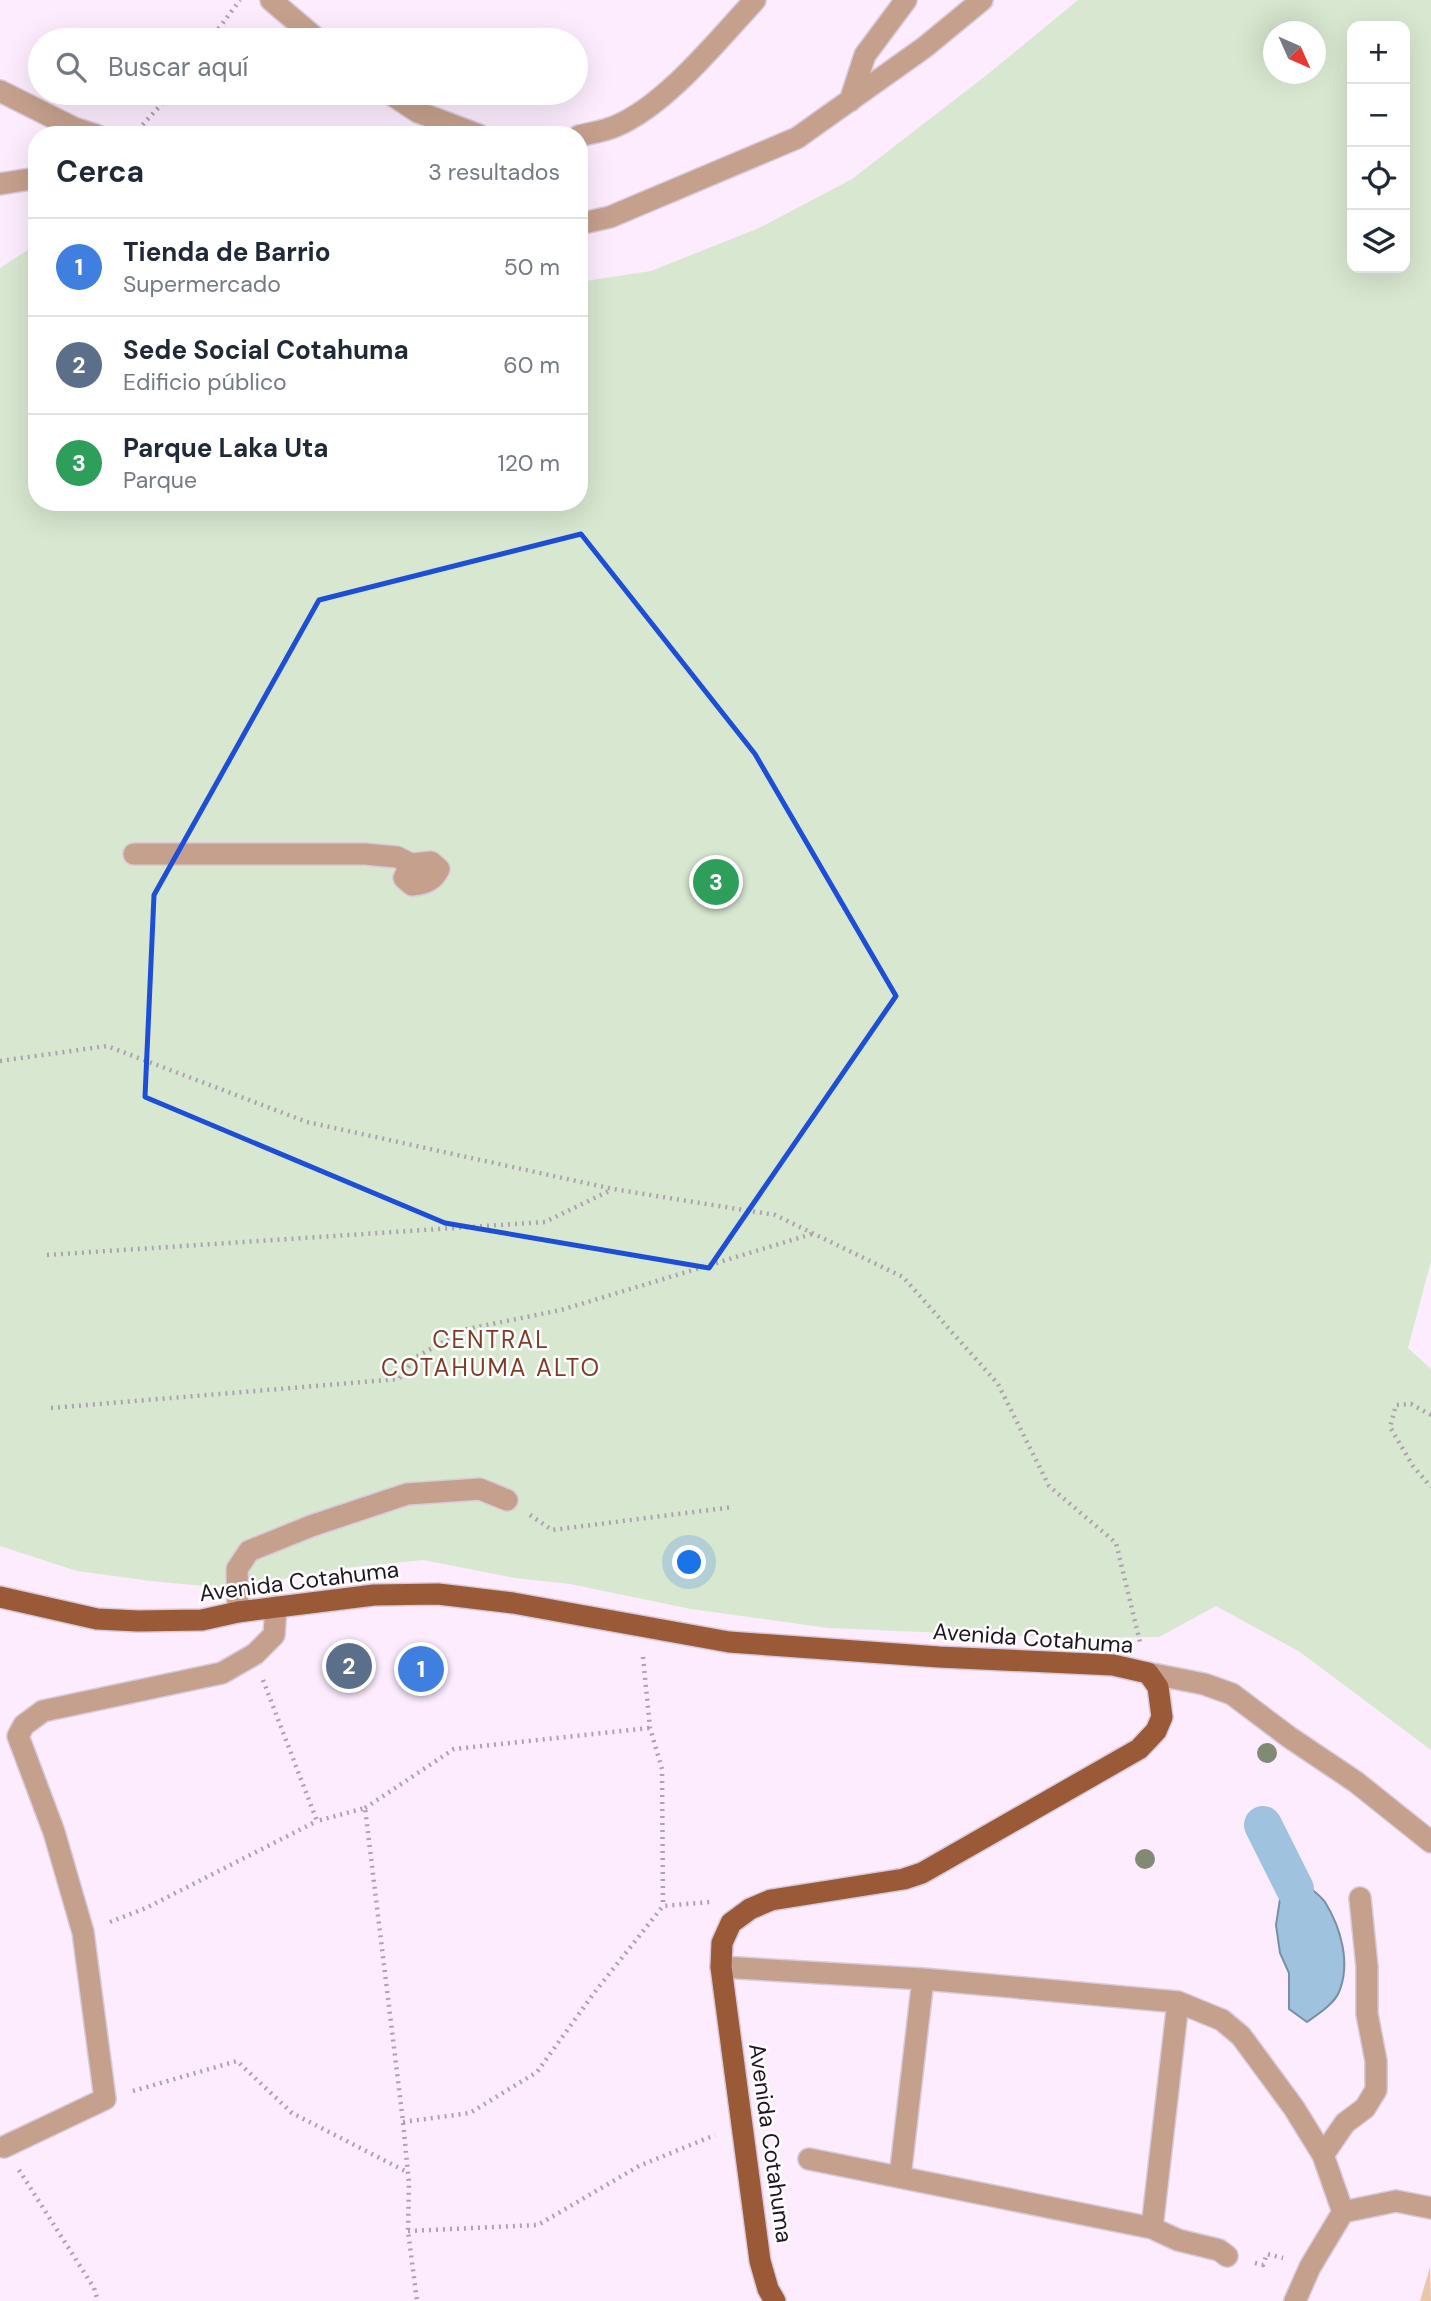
<!DOCTYPE html>
<html lang="es">
<head>
<meta charset="utf-8">
<style>
  body { margin:0; font-family:"DM Sans",sans-serif; background:#f2f2f3; color:#1f2937 }
  .controls { position:absolute; right:21px; top:21px; display:grid; overflow:hidden; border-radius:14px; box-shadow:0 7px 28px #0002 }
  .controls button { width:63px; height:63px; display:grid; place-items:center; padding:0; border:0; border-bottom:2px solid #e0e1e3; background:#fff; color:#1f2937; font:35px sans-serif }
  .compass { position:absolute; left:1263px; top:21px; width:63px; height:63px; border-radius:50%; background:#fff; box-shadow:0 7px 28px #0002; rotate:135deg }
  .you { position:absolute; left:690px; top:1563px; width:24px; height:24px; margin:-18px; border:5px solid #fff; border-radius:50%; background:#1a73e8; box-shadow:0 0 0 10px #1a73e833 }
  .badge { display:grid; place-items:center; width:46px; height:46px; border-radius:50%; background:#111827; color:#fff; font-size:23px; font-weight:700 }
  .pin { position:absolute; translate:-50% -50%; border:4px solid #fff; box-shadow:0 2px 7px #0006 }
  .list { margin:0; padding:0; list-style:none }
  h2 { display:flex; justify-content:space-between; align-items:center; height:91px; margin:0; padding:0 28px; font-size:30px }
  h2 small { font-size:23px; font-weight:400; color:#747a83 }
  .list li { display:grid; grid-template-columns:46px 1fr auto; gap:21px; align-items:center; box-sizing:border-box; height:98px; padding:0 28px; border-top:2px solid #e0e1e3 }
  .list b { display:block; font-size:26px; white-space:nowrap }
  .list p { margin:0; font-size:23px; white-space:nowrap; color:#747a83 }
  .list em { font-size:23px; font-style:normal; color:#747a83 }
  .icon { flex:none; width:38px; height:38px; fill:none; stroke:currentColor; stroke-width:2; stroke-linecap:round; stroke-linejoin:round }
  .map { position:relative; flex:none; width:1431px; height:2301px; overflow:hidden }
  .search { position:absolute; background:#fff; box-shadow:0 7px 28px #0002; left:28px; top:28px; width:560px; height:77px; display:flex; align-items:center; gap:18px; box-sizing:border-box; padding:0 24px; border-radius:38px; color:#747a83; font-size:26px }
  .panel { position:absolute; background:#fff; box-shadow:0 7px 28px #0002; left:28px; top:126px; width:560px; height:385px; border-radius:28px }
  .map>svg:first-child { display:block }
  .green { fill:#d8e7d0; fill-rule:evenodd }
  .water { fill:#9fc2df; stroke:#798fa6; stroke-width:2 }
  .lines { fill:none; stroke-linecap:round; stroke-linejoin:round }
  .canal { stroke:#9fc2df; stroke-width:38 }
  .building { fill:#eac7a9 }
  .minor-casing { stroke:#d9cadb; stroke-width:24 }
  .major-casing { stroke:#d9cadb; stroke-width:24 }
  .path { stroke:#afa1b0; stroke-width:4.5; stroke-dasharray:2 5; stroke-linecap:butt }
  .minor { stroke:#c5a08d; stroke-width:21 }
  .major { stroke:#9b5a37; stroke-width:21 }
  .tree { fill:#808a74 }
  .marked { fill:none; stroke:#1d4ed8; stroke-width:5; stroke-linejoin:round }
  .labels { text-anchor:middle; stroke-width:5; stroke-linejoin:round; paint-order:stroke }
  .street-label { font-size:23px; fill:#211722; stroke:#fff }
  .neighbourhood-label { font-size:24px; letter-spacing:2px; fill:#803b28; stroke:#fff }
</style>
</head>
<body>
<div class="map">
<svg width="1431" height="2301" viewBox="0 0 1431 2301">
  <rect width="100%" height="100%" fill="#fcecfe"/>
  <path class="green" d="M 1078,0 L 1431,0 L 1431,1261 L 1408,1348 L 1431,1369 L 1431,1750 L 1300,1652 L 1216,1606 L 1159,1637 L 1068,1638 L 828,1628 L 691,1609 L 570,1584 L 515,1578 L 423,1560 L 344,1568 L 237,1587 L 215,1587 L 151,1581 L 77,1571 L 0,1546 L 0,268 L 37,244 L 37,502 L 579,502 L 579,282 L 651,271 L 759,228 L 852,179 L 988,74 ZM 1352,26 L 1405,26 L 1405,268 L 1352,268 ZM 1274,32 L 1316,32 L 1316,74 L 1274,74 Z"/>
  <path class="water" d="M 1304,1883 C 1311,1889 1320,1895 1325,1902 C 1341,1928 1351,1963 1339,1992 C 1334,2004 1318,2014 1307,2022 L 1289,2009 L 1289,1973 L 1280,1953 L 1276,1925 L 1280,1899 Z"/>
  <g class="lines">
    <path class="canal" d="M 1263,1825 L 1295,1889"/>
  </g>
  <path class="building" d="M 1430,2267 L 1431,2301 L 1420,2301 Z"/>
  <g class="lines">
    <g class="minor-casing">
      <path id="minor" d="M 271,0 L 318,40
        M 0,91 L 74,128 L 96,135
        M 389,93 L 418,112 L 479,135
        M 850,101 L 865,55 L 906,0
        M 579,136 C 591,133 605,131 616,126 C 666,105 718,40 755,0
        M 0,184 L 37,178
        M 579,224 L 610,217 L 797,138 L 925,47 L 982,0
        M 134,854 L 365,854 L 397,857 L 411,864 L 431,862 L 439,869 C 433,881 425,884 412,885 L 404,878 L 411,864
        M 238,1612 L 237,1569 L 249,1551 L 311,1526 L 407,1494 L 480,1489 L 507,1500
        M 1148,1673 L 1204,1684 L 1232,1694 L 1289,1737 L 1356,1782 L 1431,1842
        M 721,1967 L 923,1979 L 1178,2002 L 1222,2020 L 1241,2036 L 1294,2108 L 1323,2155 L 1343,2212 L 1310,2267 L 1295,2301
        M 4,2147 L 105,2099 L 83,1932 L 54,1832 L 18,1736 L 24,1725 L 43,1711 L 222,1673 L 255,1654 L 274,1635 L 276,1607
        M 1323,2155 L 1345,2123 L 1365,2108 L 1376,2090 L 1376,2061 L 1367,2014 L 1367,1967 L 1360,1898
        M 809,2159 L 1152,2228 L 1178,2240 L 1219,2250 L 1227,2256
        M 900,2177 L 923,1979
        M 1343,2212 L 1396,2201 L 1431,2208
        M 1152,2228 L 1178,2002"/>
    </g>
    <g class="major-casing">
      <path id="major" d="M 0,1597 L 97,1619 L 138,1621 L 202,1620 L 238,1612 L 374,1595 L 438,1594 L 513,1603 L 729,1642 L 939,1657 L 1113,1665 L 1148,1673 L 1158,1687 L 1162,1717 L 1156,1731 L 1139,1749 L 922,1873 L 904,1879 L 771,1900 L 750,1909 L 731,1923 L 722,1943 L 721,1967 L 760,2261 L 768,2289 L 775,2301"/>
    </g>
    <path class="path" d="M 210,40 L 240,0
      M 133,135 L 172,93
      M 0,1061 L 107,1046 L 307,1122 L 613,1189 L 775,1215 L 903,1277 L 998,1384 L 1049,1486 L 1116,1543 L 1140,1642
      M 47,1255 L 545,1222 L 611,1190
      M 51,1408 L 399,1379 L 416,1357 L 467,1329 L 561,1310 L 812,1234
      M 1431,1415 L 1411,1404 L 1396,1405 L 1390,1427 L 1413,1466 L 1431,1487
      M 530,1515 L 552,1530 L 733,1507
      M 643,1657 L 650,1728 L 662,1769 L 663,1906
      M 263,1680 L 317,1821 L 365,1808 L 403,2122 L 409,2183 L 408,2231 L 417,2301
      M 365,1808 L 454,1749 L 650,1728
      M 110,1922 L 146,1908 L 317,1821
      M 133,2091 L 237,2061 L 292,2113 L 407,2172
      M 403,2122 L 470,2113 L 537,2072 L 594,1993 L 663,1906 L 710,1902
      M 19,2170 L 94,2288 L 98,2301
      M 408,2231 L 538,2225 L 639,2166 L 715,2135
      M 1255,2263 L 1263,2265 L 1267,2254 L 1283,2258"/>
    <use href="#minor" class="minor"/>
    <use href="#major" class="major"/>
  </g>
  <g class="tree">
    <circle cx="1267" cy="1753" r="10"/>
    <circle cx="1145" cy="1859" r="10"/>
  </g>
  <path class="marked" d="M 581,534 L 755,754 L 896,996 L 709,1268 L 445,1223 L 145,1097 L 154,895 L 319,600 Z"/>
  <g class="labels">
    <g class="street-label">
      <text transform="translate(299 1581) rotate(-7)" y="8">Avenida Cotahuma</text>
      <text transform="translate(1033 1638) rotate(4)" y="8">Avenida Cotahuma</text>
      <text transform="translate(771 2143) rotate(82)" y="8">Avenida Cotahuma</text>
    </g>
    <g class="neighbourhood-label">
      <text x="491" y="1348">CENTRAL<tspan x="491" dy="28">COTAHUMA ALTO</tspan></text>
    </g>
  </g>
</svg>
<div class="controls">
<button>+</button>
<button>−</button>
<button><svg class="icon" aria-label="locate" viewBox="0 0 24 24"><circle cx="12" cy="12" r="6"/><path d="M12 2v4M12 18v4M2 12h4M18 12h4"/></svg></button>
<button><svg class="icon" aria-label="layers" viewBox="0 0 24 24"><path d="M12 4l9 5-9 5-9-5zM3 14l9 5 9-5"/></svg></button>
</div>
<svg class="compass" viewBox="-18 -18 36 36"><path d="M0-13l5 13h-10z" fill="#e53935"/><path d="M0 13l5-13h-10z" fill="#747a83"/></svg>
<div class="you"></div>
<div class="pin badge" style="left:421px;top:1669px;background:#3f7fe0">1</div>
<div class="pin badge" style="left:349px;top:1666px;background:#5c6f8a">2</div>
<div class="pin badge" style="left:716px;top:882px;background:#2e9e5b">3</div>
<div class="search"><svg class="icon" aria-label="search" viewBox="0 0 24 24"><circle cx="10" cy="10" r="6"/><path d="M15 15l6 6"/></svg>Buscar aquí</div>
<section class="panel">
<h2>Cerca<small>3 resultados</small></h2>
<ul class="list">
<li><span class="badge" style="background:#3f7fe0">1</span><div><b>Tienda de Barrio</b><p>Supermercado</p></div><em>50 m</em></li>
<li><span class="badge" style="background:#5c6f8a">2</span><div><b>Sede Social Cotahuma</b><p>Edificio público</p></div><em>60 m</em></li>
<li><span class="badge" style="background:#2e9e5b">3</span><div><b>Parque Laka Uta</b><p>Parque</p></div><em>120 m</em></li>
</ul>
</section>
</div>
</body>
</html>
